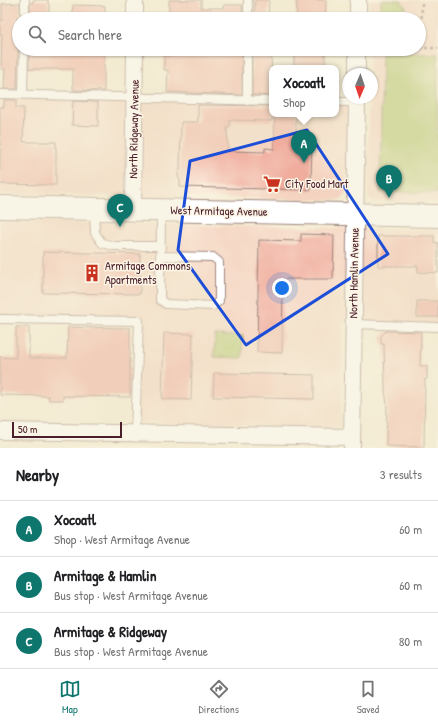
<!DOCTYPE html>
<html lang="en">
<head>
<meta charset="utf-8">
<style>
  body { margin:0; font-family:"Patrick Hand",sans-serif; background:#f2f2f2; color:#202124 }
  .compass { position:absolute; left:342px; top:68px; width:36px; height:36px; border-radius:50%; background:#fff; box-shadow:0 1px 3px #0004; rotate:182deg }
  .scale { position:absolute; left:12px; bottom:10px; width:110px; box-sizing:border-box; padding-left:4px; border:2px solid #4a1f2b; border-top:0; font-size:11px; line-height:14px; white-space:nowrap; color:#4a1f2b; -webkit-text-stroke:3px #fcf5e5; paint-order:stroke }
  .you { position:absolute; left:282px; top:288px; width:14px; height:14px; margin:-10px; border:3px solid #fff; border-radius:50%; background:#1a73e8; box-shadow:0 0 0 6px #1a73e833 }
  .badge { display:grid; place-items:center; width:26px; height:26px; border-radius:50%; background:#0f766e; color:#fff; font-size:13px; font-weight:700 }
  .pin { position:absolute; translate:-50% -33px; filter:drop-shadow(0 1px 2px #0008) }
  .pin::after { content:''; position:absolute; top:21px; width:14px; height:12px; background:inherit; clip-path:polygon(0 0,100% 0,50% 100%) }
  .popup { position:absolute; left:269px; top:65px; width:70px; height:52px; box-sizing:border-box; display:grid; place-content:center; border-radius:8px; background:#fff; filter:drop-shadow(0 1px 3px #0005); font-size:13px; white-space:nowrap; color:#757577 }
  .popup b { font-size:15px; color:#202124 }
  .popup::after { content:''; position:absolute; left:50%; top:100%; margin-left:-8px; border:8px solid transparent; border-top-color:#fff }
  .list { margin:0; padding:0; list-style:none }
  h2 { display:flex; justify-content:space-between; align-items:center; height:52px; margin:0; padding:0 16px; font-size:17px }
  h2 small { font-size:13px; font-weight:400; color:#757577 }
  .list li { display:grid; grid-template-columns:26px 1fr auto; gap:12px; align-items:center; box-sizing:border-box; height:56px; padding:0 16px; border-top:1px solid #e0e0e0 }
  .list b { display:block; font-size:15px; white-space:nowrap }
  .list p { margin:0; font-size:13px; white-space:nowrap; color:#757577 }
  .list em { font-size:13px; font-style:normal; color:#757577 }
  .icon { flex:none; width:22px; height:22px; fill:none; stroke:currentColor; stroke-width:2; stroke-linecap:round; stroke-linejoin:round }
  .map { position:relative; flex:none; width:438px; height:448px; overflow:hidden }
  .search { position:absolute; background:#fff; box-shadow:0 1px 3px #0004; left:12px; right:12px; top:12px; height:44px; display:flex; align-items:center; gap:10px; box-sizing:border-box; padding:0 14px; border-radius:22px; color:#757577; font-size:15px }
  .sheet { height:220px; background:#fff }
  nav { display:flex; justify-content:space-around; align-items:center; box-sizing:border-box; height:56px; border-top:1px solid #e0e0e0; background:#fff; font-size:11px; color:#757577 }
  nav a { display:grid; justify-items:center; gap:2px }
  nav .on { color:#0f766e }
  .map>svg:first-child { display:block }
  .built { fill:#f4d3c0 }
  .green { fill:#b1c569; stroke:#7e724a }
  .building { fill:#f0ac9d }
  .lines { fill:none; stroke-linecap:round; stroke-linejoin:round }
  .lane-casing { stroke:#9e857e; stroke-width:10 }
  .street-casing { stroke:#9e857e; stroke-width:18 }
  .secondary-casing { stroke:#9e857e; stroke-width:24 }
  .path { stroke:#9e857e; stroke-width:2.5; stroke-dasharray:3 3; stroke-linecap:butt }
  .lane { stroke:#fff; stroke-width:8 }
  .street { stroke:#fff; stroke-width:16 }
  .secondary { stroke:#fff; stroke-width:22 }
  .marked { fill:none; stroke:#1d4ed8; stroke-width:3; stroke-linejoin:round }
  .labels { text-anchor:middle; stroke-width:3; stroke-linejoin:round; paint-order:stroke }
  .street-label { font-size:12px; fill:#4a1f2b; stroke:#fcf5e5 }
  .poi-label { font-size:12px; fill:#4a1f2b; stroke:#fcf5e5; text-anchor:start }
</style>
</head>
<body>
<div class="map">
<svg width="438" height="448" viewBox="0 0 438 448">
  <rect width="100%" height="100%" fill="#fcf5e5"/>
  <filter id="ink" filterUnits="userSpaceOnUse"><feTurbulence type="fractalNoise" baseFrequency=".025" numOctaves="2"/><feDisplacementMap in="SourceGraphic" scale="8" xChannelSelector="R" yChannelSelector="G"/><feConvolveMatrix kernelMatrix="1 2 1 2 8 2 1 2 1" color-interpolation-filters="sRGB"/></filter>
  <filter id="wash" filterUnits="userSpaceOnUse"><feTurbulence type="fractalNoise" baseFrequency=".012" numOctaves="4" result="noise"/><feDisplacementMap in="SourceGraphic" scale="16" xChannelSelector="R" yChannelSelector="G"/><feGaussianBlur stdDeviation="0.9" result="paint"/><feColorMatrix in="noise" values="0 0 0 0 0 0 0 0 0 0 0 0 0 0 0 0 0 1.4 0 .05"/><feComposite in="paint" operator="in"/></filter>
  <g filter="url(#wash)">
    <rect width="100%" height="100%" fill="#f3ebd1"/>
    <path class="built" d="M 370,0 L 438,0 L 438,202 L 377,201 L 369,198 L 368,195 L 369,98 L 372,98 L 372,74 L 369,74 L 369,49 L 419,49 L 419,19 L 369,19 Z
      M 0,95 L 272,102 L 272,114 L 336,114 L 336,104 L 347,104 L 347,180 L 346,194 L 342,198 L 338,200 L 0,194 Z
      M 0,221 L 438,230 L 438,324 L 343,322 L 341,427 L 136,423 L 139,321 L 0,318 Z"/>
    <path class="green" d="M 381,0 L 401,0 L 409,13 L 409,19 L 380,19 Z
      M 382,53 L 438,54 L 438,193 L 380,192 Z
      M 215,335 L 243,336 L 242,358 L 214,357 Z"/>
    <g id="blocks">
      <path class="building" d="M 33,0 L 48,0 L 48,4 L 49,4 L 49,18 L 30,17 L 30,3 L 33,3 Z
        M 169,0 L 201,0 L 201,8 L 223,8 L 224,5 L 242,5 L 242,19 L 169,19 Z
        M 255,0 L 269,0 L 268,19 L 254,19 Z
        M 297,0 L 326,0 L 325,19 L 296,19 Z
        M 20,3 L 20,17 L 17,17 L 17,49 L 18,49 L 17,89 L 4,89 L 5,69 L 1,69 L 2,34 L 0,34 L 0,21 L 2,21 L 2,4 Z
        M 73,5 L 105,6 L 105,19 L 72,19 Z
        M 29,49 L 104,49 L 104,91 L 73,90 L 73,69 L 29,69 Z
        M 169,49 L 242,49 L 242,95 L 167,92 L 168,70 L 164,70 L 164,56 L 169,56 Z
        M 252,49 L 271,49 L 272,96 L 252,95 Z
        M 294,49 L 325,49 L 325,68 L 294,68 Z
        M 4,100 L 16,100 L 16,108 L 24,108 L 23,142 L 56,142 L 56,185 L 0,184 L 0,107 L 4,107 Z
        M 73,101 L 98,102 L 98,126 L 72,125 Z
        M 198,105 L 272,106 L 272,121 L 230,120 L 230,127 L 227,127 L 228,151 L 265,152 L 265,148 L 274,149 L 275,114 L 296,114 L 296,136 L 312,137 L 311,190 L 180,187 L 180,180 L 178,177 L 178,172 L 180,170 L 181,122 L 198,122 Z
        M 301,234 L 334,235 L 333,279 L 283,279 L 282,353 L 257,352 L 259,240 L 301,241 Z
        M 378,236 L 434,236 L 434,242 L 438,243 L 438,273 L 418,272 L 418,266 L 378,266 Z
        M 43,252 L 140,254 L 140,294 L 43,293 Z
        M 417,301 L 438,301 L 438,317 L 417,317 Z
        M 16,327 L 29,327 L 29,358 L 67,358 L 68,327 L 130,328 L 130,397 L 63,396 L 63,400 L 49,400 L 49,396 L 0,395 L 0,357 L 16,358 Z
        M 386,331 L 421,332 L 420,366 L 427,366 L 427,379 L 425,379 L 424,447 L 386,446 L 387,406 L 385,389 L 384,344 L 381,344 L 381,336 Z
        M 164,333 L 193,334 L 191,400 L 162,399 Z
        M 214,373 L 314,375 L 314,399 L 213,397 Z"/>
    </g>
  </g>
  <g filter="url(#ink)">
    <use href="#blocks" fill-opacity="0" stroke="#9e857e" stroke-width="1"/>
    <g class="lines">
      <g class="lane-casing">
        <path id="lane" d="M 25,19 L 25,0
          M 248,19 L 248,0
          M 0,94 L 272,101
          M 23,94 L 24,49
          M 247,101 L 247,49
          M 336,102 L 357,102
          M 94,210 L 95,233 L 102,243 L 114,246 L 161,246
          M 160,256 L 213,257 L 219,262 L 219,301 L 213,306 L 166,304 L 160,300 C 160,270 161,241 161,211
          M 0,319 L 139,321 L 135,433
          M 354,324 L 438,327"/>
      </g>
      <g class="street-casing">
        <path id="street" d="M 135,19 L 135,0
          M 358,19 L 358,0
          M 357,74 L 357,49
          M 133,210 L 135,49
          M 0,431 L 352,437
          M 352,446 L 357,98"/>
      </g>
      <g class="secondary-casing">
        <path id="secondary" d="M 0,207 L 438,216"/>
      </g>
      <path class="path" d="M 419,48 L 438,48
        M 421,48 L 422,0"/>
      <use href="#lane" class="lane"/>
      <use href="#street" class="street"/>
      <use href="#secondary" class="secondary"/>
    </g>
  </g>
  <path d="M0 0H438V448H0ZM 307,130 L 388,254 L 246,345 L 178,250 L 190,161 Z" fill="#f3ebd1" fill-opacity=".55" fill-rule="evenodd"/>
  <path class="marked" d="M 307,130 L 388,254 L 246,345 L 178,250 L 190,161 Z"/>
  <defs>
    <g id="supermarket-bare" transform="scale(1.38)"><path d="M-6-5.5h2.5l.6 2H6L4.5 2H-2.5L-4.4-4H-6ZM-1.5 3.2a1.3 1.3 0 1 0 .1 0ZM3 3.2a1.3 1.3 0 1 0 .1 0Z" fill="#c8321e" stroke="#fcf5e5" stroke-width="2.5" paint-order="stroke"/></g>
    <g id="building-bare" transform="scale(1.38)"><path d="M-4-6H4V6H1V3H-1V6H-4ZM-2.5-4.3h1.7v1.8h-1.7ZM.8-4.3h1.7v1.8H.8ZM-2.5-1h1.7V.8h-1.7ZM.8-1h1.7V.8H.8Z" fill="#c8321e" stroke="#fcf5e5" stroke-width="2.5" paint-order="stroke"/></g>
  </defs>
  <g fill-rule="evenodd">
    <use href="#supermarket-bare" x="272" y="184"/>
    <use href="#building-bare" x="92" y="273"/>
  </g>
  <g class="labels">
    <g class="street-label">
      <text transform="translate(134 129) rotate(-89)" y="4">North Ridgeway Avenue</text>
      <text transform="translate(219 211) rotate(1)" y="4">West Armitage Avenue</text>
      <text transform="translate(354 273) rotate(-89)" y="4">North Hamlin Avenue</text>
    </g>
    <g class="poi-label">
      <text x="285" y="188">City Food Mart</text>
      <text x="105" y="270">Armitage Commons<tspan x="105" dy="14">Apartments</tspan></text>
    </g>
  </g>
</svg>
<svg class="compass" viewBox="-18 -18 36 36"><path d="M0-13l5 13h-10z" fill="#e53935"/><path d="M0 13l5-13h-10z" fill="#757577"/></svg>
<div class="scale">50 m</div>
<div class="you"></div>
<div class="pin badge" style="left:304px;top:163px">A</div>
<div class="popup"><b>Xocoatl</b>Shop</div>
<div class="pin badge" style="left:389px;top:198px">B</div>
<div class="pin badge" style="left:120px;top:227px">C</div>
<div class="search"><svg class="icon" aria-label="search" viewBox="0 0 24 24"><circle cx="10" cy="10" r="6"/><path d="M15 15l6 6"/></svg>Search here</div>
</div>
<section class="sheet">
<h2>Nearby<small>3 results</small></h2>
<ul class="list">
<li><span class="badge">A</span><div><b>Xocoatl</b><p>Shop · West Armitage Avenue</p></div><em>60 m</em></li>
<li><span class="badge">B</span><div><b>Armitage &amp; Hamlin</b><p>Bus stop · West Armitage Avenue</p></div><em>60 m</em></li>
<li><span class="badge">C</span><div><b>Armitage &amp; Ridgeway</b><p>Bus stop · West Armitage Avenue</p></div><em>80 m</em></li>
</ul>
</section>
<nav>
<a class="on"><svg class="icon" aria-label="map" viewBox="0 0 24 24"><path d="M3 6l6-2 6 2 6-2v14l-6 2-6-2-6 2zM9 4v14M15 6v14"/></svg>Map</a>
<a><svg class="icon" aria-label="directions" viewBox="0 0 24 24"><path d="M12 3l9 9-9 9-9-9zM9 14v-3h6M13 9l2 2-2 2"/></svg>Directions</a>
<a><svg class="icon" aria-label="saved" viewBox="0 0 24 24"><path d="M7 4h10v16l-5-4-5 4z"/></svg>Saved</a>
</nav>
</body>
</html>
